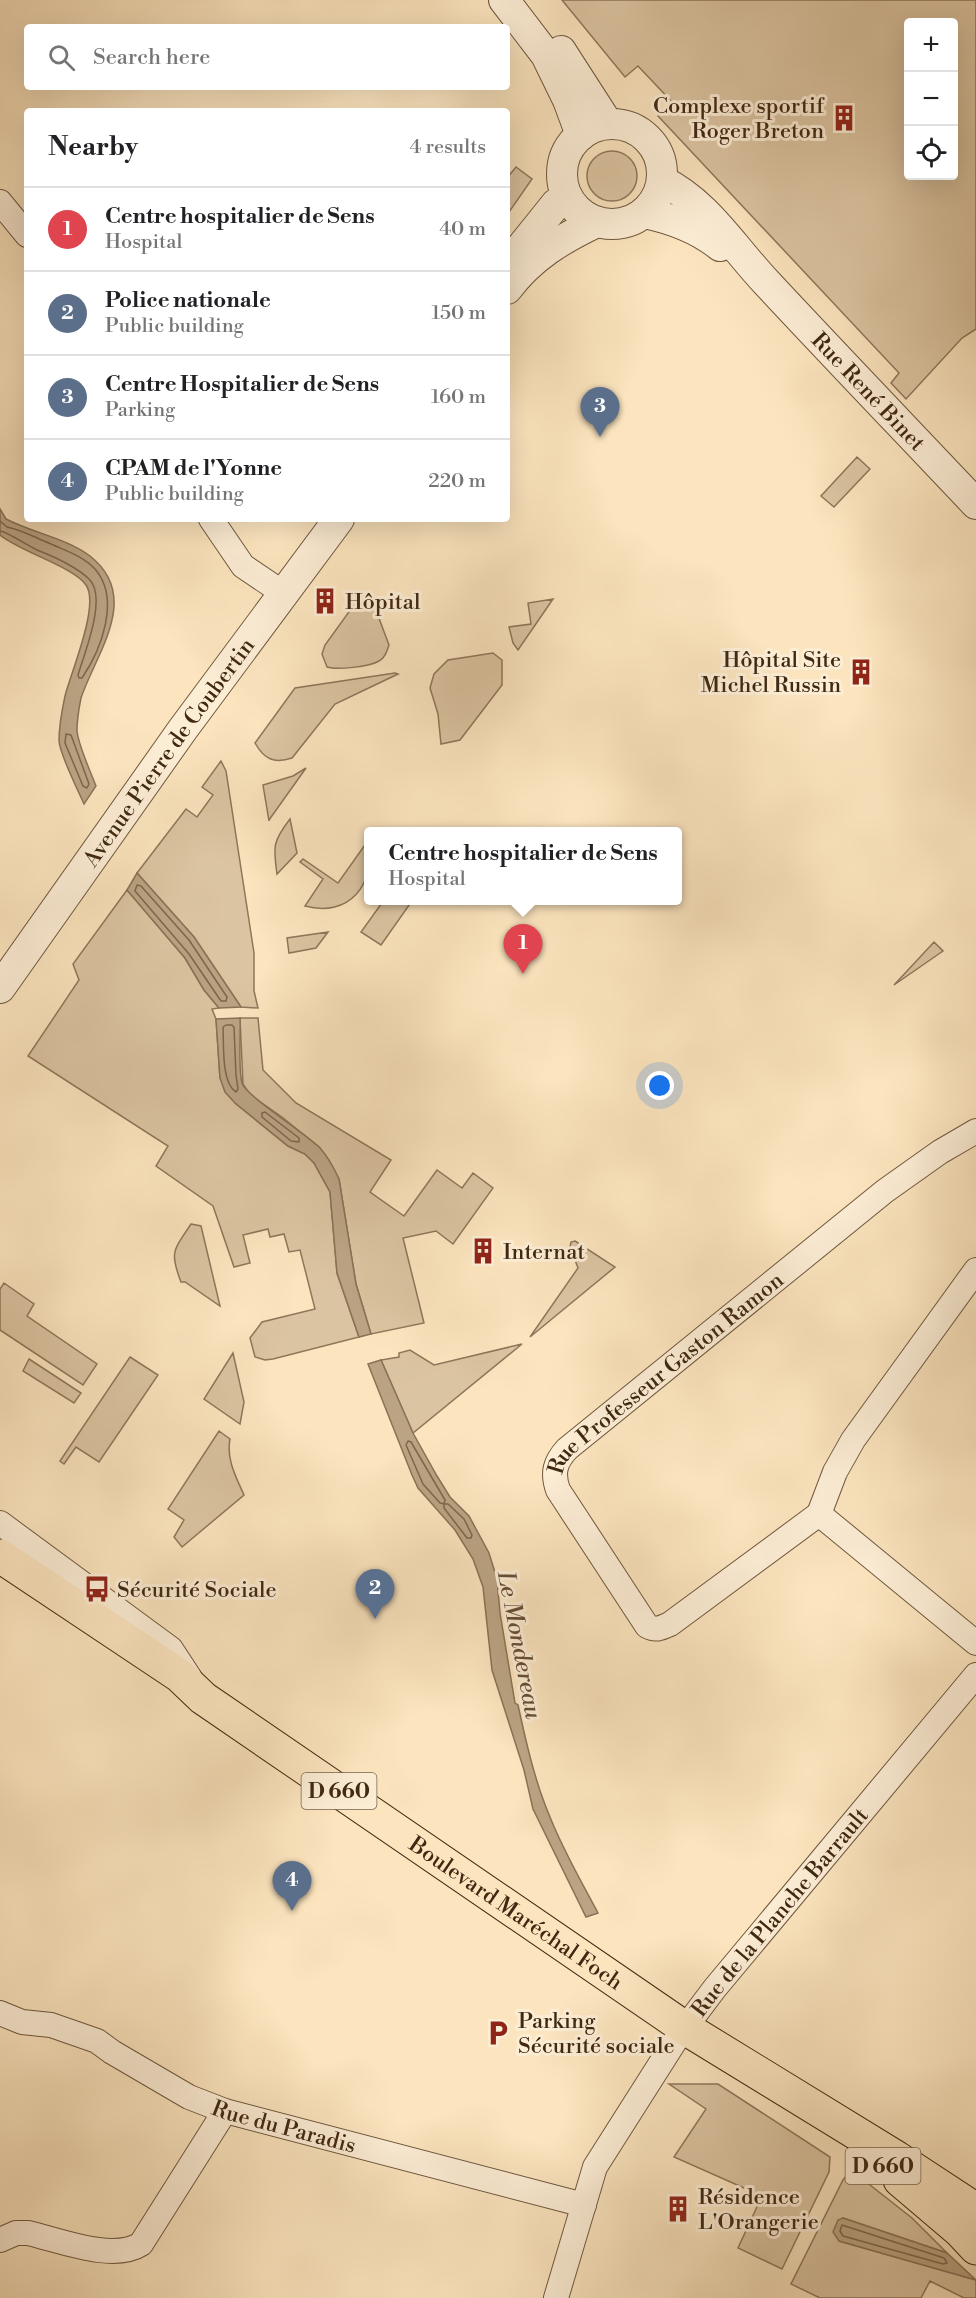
<!DOCTYPE html>
<html lang="en">
<head>
<meta charset="utf-8">
<style>
  body { margin:0; font-family:"Libre Bodoni",serif; background:#f2f2f2; color:#202124 }
  .controls { position:absolute; right:18px; top:18px; display:grid; overflow:hidden; border-radius:6px; box-shadow:0 6px 24px #0002 }
  .controls button { width:54px; height:54px; display:grid; place-items:center; padding:0; border:0; border-bottom:2px solid #e0e0e0; background:#fff; color:#202124; font:30px sans-serif }
  .you { position:absolute; left:660px; top:1086px; width:21px; height:21px; margin:-15px; border:4px solid #fff; border-radius:50%; background:#1a73e8; box-shadow:0 0 0 9px #1a73e833 }
  .badge { display:grid; place-items:center; width:39px; height:39px; border-radius:50%; background:#d93025; color:#fff; font-size:20px; font-weight:700 }
  .pin { position:absolute; translate:-50% -50px; filter:drop-shadow(0 2px 3px #0008) }
  .pin::after { content:''; position:absolute; top:32px; width:21px; height:18px; background:inherit; clip-path:polygon(0 0,100% 0,50% 100%) }
  .popup { position:absolute; left:364px; top:827px; width:318px; height:78px; box-sizing:border-box; display:grid; place-content:center; border-radius:6px; background:#fff; filter:drop-shadow(0 2px 4px #0005); font-size:20px; white-space:nowrap; color:#757577 }
  .popup b { font-size:22px; color:#202124 }
  .popup::after { content:''; position:absolute; left:50%; top:100%; margin-left:-12px; border:12px solid transparent; border-top-color:#fff }
  .list { margin:0; padding:0; list-style:none }
  h2 { display:flex; justify-content:space-between; align-items:center; height:78px; margin:0; padding:0 24px; font-size:26px }
  h2 small { font-size:20px; font-weight:400; color:#757577 }
  .list li { display:grid; grid-template-columns:39px 1fr auto; gap:18px; align-items:center; box-sizing:border-box; height:84px; padding:0 24px; border-top:2px solid #e0e0e0 }
  .list b { display:block; font-size:22px; white-space:nowrap }
  .list p { margin:0; font-size:20px; white-space:nowrap; color:#757577 }
  .list em { font-size:20px; font-style:normal; color:#757577 }
  .icon { flex:none; width:33px; height:33px; fill:none; stroke:currentColor; stroke-width:2; stroke-linecap:round; stroke-linejoin:round }
  .map { position:relative; flex:none; width:976px; height:2298px; overflow:hidden }
  .search { position:absolute; background:#fff; box-shadow:0 6px 24px #0002; left:24px; top:24px; width:486px; height:66px; display:flex; align-items:center; gap:15px; box-sizing:border-box; padding:0 21px; border-radius:6px; color:#757577; font-size:22px }
  .panel { position:absolute; background:#fff; box-shadow:0 6px 24px #0002; left:24px; top:108px; width:486px; height:414px; border-radius:6px }
  .map>svg:first-child { display:block }
  .green { fill:#dbc4a1; stroke:#8e765a; stroke-width:1.5; fill-rule:evenodd }
  .water { fill:#bba484; stroke:#8a7256; stroke-width:1.5 }
  .lines { fill:none; stroke-linecap:round; stroke-linejoin:round }
  .shore { stroke:#7e664b; stroke-width:1.5 }
  .minor-casing { stroke:#6f573d; stroke-width:26 }
  .tertiary-casing { stroke:#6f573d; stroke-width:32 }
  .primary-casing { stroke:#402812; stroke-width:35 }
  .minor { stroke:#fcedd5; stroke-width:24 }
  .tertiary { stroke:#fcedd5; stroke-width:30 }
  .primary { stroke:#fbe4be; stroke-width:33 }
  .labels { text-anchor:middle; stroke-width:6; stroke-linejoin:round; paint-order:stroke }
  .shield { fill:#fcedd5; stroke:#78634c; stroke-width:1.5 }
  .shield-label { font-size:21px; font-weight:bold; fill:#402812 }
  .poi-label { font-size:22px; fill:#402812; stroke:#fcedd5; text-anchor:start }
  .street-label { font-size:22px; fill:#402812; stroke:#fcedd5 }
  .water-label { font-size:24px; font-style:italic; fill:#654d34; stroke:#fcedd5 }
</style>
</head>
<body>
<div class="map">
<svg width="976" height="2298" viewBox="0 0 976 2298">
  <rect width="100%" height="100%" fill="#fbe4be"/>
  <filter id="stains"><feTurbulence type="fractalNoise" baseFrequency=".00333" numOctaves="4"/><feColorMatrix values="0 0 0 0 .2 0 0 0 0 .09 0 0 0 0 .02 0 0 0 .5 -.17"/></filter>
  <radialGradient id="worn" r=".72"><stop offset=".6" stop-color="#630" stop-opacity="0"/><stop offset="1" stop-color="#630" stop-opacity=".3"/></radialGradient>
  <path class="green" d="M 562,0 L 976,0 L 976,329 L 962,338 L 906,399 L 891,383 L 899,373 L 658,116 L 672,102 L 638,66 L 625,77 ZM 908,22 L 954,22 L 954,176 L 908,176 Z
    M587 176a25 25 0 1 1 50 0a25 25 0 1 1-50 0Z
    M 516,167 L 532,179 L 507,215 L 507,178 Z
    M 857,457 L 870,469 L 834,507 L 821,496 Z
    M 553,599 L 518,650 L 513,643 L 509,627 L 531,624 L 528,603 Z
    M 360,600 L 371,602 L 374,605 L 389,645 C 387,651 385,658 379,661 C 369,667 337,670 327,667 L 322,654 L 325,645 L 356,602 Z
    M 493,653 L 502,660 L 502,685 L 460,740 L 441,744 L 438,714 L 430,688 L 434,674 L 448,660 Z
    M 395,673 L 398,674 L 335,704 L 292,758 C 274,764 264,759 255,743 L 295,688 Z
    M 221,761 L 226,771 L 254,953 L 254,991 L 258,1008 L 241,1007 L 194,937 L 137,873 L 186,809 L 197,817 L 213,795 L 202,787 Z
    M 306,768 L 269,820 L 269,821 L 263,785 L 293,776 Z
    M 290,819 L 297,853 L 277,874 C 273,846 273,841 290,819 Z
    M 367,842 C 377,884 349,918 305,906 L 323,879 L 300,862 L 303,859 L 338,883 Z
    M 127,890 L 185,958 L 204,990 L 219,1008 L 212,1009 L 216,1019 L 220,1078 L 235,1103 L 288,1146 L 305,1154 L 314,1163 L 330,1192 L 337,1273 L 359,1337 L 273,1359 L 265,1360 L 255,1357 L 250,1338 L 262,1322 L 315,1309 L 300,1250 L 289,1252 L 284,1234 L 270,1237 L 268,1229 L 243,1235 L 250,1263 L 234,1267 L 213,1206 L 156,1166 L 168,1146 L 28,1056 L 79,980 L 73,964 Z
    M 384,900 L 412,901 L 381,945 L 361,932 Z
    M 328,932 L 316,948 L 289,953 L 287,938 Z
    M 934,942 L 943,951 L 894,985 Z
    M 240,1018 L 258,1018 L 263,1070 L 296,1103 L 391,1160 L 370,1192 L 404,1216 L 437,1170 L 462,1188 L 473,1173 L 493,1188 L 453,1244 L 436,1231 L 403,1238 L 424,1323 L 371,1334 L 356,1284 L 339,1179 L 320,1148 L 282,1117 L 250,1095 L 243,1084 Z
    M 191,1224 L 201,1226 L 220,1306 L 185,1282 L 181,1282 C 169,1251 174,1250 191,1224 Z
    M 575,1241 L 615,1267 L 530,1337 L 578,1268 L 570,1247 L 571,1242 Z
    M 4,1283 L 34,1304 L 27,1316 L 97,1364 L 83,1385 L 0,1330 L 0,1289 Z
    M 522,1344 L 413,1433 L 381,1360 L 399,1357 L 399,1353 L 410,1350 L 434,1365 Z
    M 233,1353 L 244,1402 L 240,1424 L 204,1399 Z
    M 130,1357 L 158,1375 L 99,1462 L 76,1447 L 64,1464 L 60,1461 Z
    M 29,1359 L 81,1393 L 74,1403 L 23,1371 Z
    M 219,1431 L 230,1439 C 226,1459 236,1477 244,1495 L 182,1547 L 174,1537 L 184,1520 L 168,1509 Z
    M 669,2084 L 718,2084 L 830,2157 L 829,2172 L 782,2269 L 738,2248 L 762,2196 L 674,2157 L 706,2109 Z
    M 851,2170 L 912,2218 L 947,2253 L 843,2218 L 839,2241 L 976,2280 L 976,2298 L 964,2298 L 930,2281 L 921,2298 L 820,2298 L 791,2284 L 843,2180 Z"/>
  <path class="water" d="M 0,509 L 6,519 C 33,533 66,538 90,556 C 142,597 96,653 81,698 C 79,708 77,720 77,730 C 77,742 91,773 96,786 L 84,804 C 78,790 60,755 59,741 C 59,726 62,710 65,696 C 71,672 100,605 86,585 C 74,567 21,552 0,535 Z
    M 137,873 L 194,937 L 241,1007 L 219,1008 L 204,990 L 185,958 L 127,890 Z
    M 240,1018 C 241,1035 238,1068 242,1083 C 246,1096 305,1133 320,1148 C 328,1157 334,1168 339,1179 L 356,1284 L 371,1334 L 359,1337 L 337,1273 L 330,1192 L 314,1163 L 305,1154 L 288,1146 L 235,1103 L 225,1092 L 220,1078 L 216,1019 Z
    M 381,1360 L 413,1433 L 437,1476 L 450,1497 L 469,1516 L 489,1553 L 497,1579 L 500,1613 L 515,1703 L 518,1705 C 526,1742 535,1782 550,1817 C 563,1850 581,1881 598,1913 L 586,1917 L 533,1809 L 524,1770 L 492,1670 L 483,1587 L 473,1559 L 455,1530 L 418,1488 L 412,1475 L 368,1364 Z
    M 843,2218 L 947,2253 L 976,2280 L 839,2241 L 833,2232 L 838,2220 Z"/>
  <g class="lines">
    <path class="shore" d="M 0,521 L 7,527 C 22,530 36,538 51,544 C 66,551 83,556 95,569 C 121,599 101,650 82,678 L 79,678 L 78,675 C 84,654 107,599 90,580 C 76,566 55,557 37,550 C 28,546 6,531 0,531
      M 66,734 L 71,735 L 89,784 L 87,788 L 83,786 L 65,743 Z
      M 137,885 L 141,886 L 189,940 L 227,997 L 226,1001 L 221,1001 L 189,954 L 135,891 Z
      M 226,1025 L 232,1025 L 234,1027 L 236,1075 L 238,1089 L 236,1092 C 221,1083 224,1044 223,1027 Z
      M 262,1113 L 265,1112 L 299,1138 L 299,1142 L 291,1141 L 262,1117 Z
      M 408,1441 L 411,1442 L 445,1500 L 444,1504 L 440,1503 L 423,1484 L 406,1445 Z
      M 444,1504 L 448,1504 L 464,1519 L 472,1535 L 471,1538 L 467,1538 L 444,1508 Z
      M 842,2225 L 944,2258 L 947,2263 L 943,2264 L 843,2236 L 840,2231 Z"/>
    <g class="minor-casing">
      <g id="minor">
        <path d="M 0,202 L 27,235"/>
        <path d="M 211,519 L 243,566 L 283,593"/>
        <path d="M 976,1270 L 853,1440 L 835,1472 L 819,1514 L 976,1643"/>
        <path id="s1" d="M 819,1514 L 670,1624 C 661,1628 656,1631 647,1626 L 558,1490 C 552,1473 555,1462 567,1449 L 885,1191 L 940,1152 L 976,1131"/>
        <path d="M 0,1523 L 171,1649 L 190,1678"/>
        <path id="s2" d="M 0,2013 L 22,2022 L 51,2025 L 97,2041 L 112,2052 L 189,2097 L 225,2111 L 584,2205"/>
        <path d="M 0,2240 L 16,2233 L 28,2233 C 59,2240 113,2262 141,2244 L 225,2111"/>
        <path id="s3" d="M 556,2298 L 595,2167 L 675,2041 L 715,1988 L 976,1675"/>
      </g>
    </g>
    <g class="tertiary-casing">
      <g id="tertiary">
        <path d="M 504,0 L 546,55 L 568,100 L 581,135"/>
        <path d="M 561,51 L 608,124"/>
        <circle cx="612" cy="174" r="50"/>
        <path id="s4" d="M 662,181 C 706,202 733,247 766,282 C 835,356 906,430 976,504"/>
        <path d="M 645,213 C 673,219 698,228 720,246"/>
        <path d="M 507,265 L 556,204 L 567,197"/>
        <path d="M 507,289 C 531,257 561,239 597,222"/>
        <path id="s5" d="M 0,988 L 183,729 L 339,519"/>
      </g>
    </g>
    <g class="primary-casing">
      <g id="primary">
        <path id="s6" d="M 0,1556 L 180,1676 L 203,1698 L 685,2028 L 897,2158 L 976,2210"/>
        <path d="M 900,2180 L 960,2231 L 976,2248"/>
      </g>
    </g>
    <use href="#minor" class="minor"/>
    <use href="#tertiary" class="tertiary"/>
    <use href="#primary" class="primary"/>
  </g>
  <defs>
    <g id="building-bare" transform="scale(2.07)"><path d="M-4-6H4V6H1V3H-1V6H-4ZM-2.5-4.3h1.7v1.8h-1.7ZM.8-4.3h1.7v1.8H.8ZM-2.5-1h1.7V.8h-1.7ZM.8-1h1.7V.8H.8Z" fill="#8f2418" stroke="#fcedd5" stroke-width="2.5" paint-order="stroke"/></g>
    <g id="bus-bare" transform="scale(2.07)"><path d="M-5-6H5V4H4V6H2V4H-2V6H-4V4H-5ZM-3.5-4V0h7V-4ZM-3.5 1.2v1.5H-2V1.2ZM2 1.2v1.5H3.5V1.2Z" fill="#8f2418" stroke="#fcedd5" stroke-width="2.5" paint-order="stroke"/></g>
    <g id="parking-bare" transform="scale(2.07)"><path d="M-3.5-5.5H1a3.5 3.5 0 0 1 0 7H-1V5.5H-3.5ZM-1-3.4V-.6H.8a1.4 1.4 0 0 0 0-2.8Z" fill="#8f2418" stroke="#fcedd5" stroke-width="2.5" paint-order="stroke"/></g>
  </defs>
  <g fill-rule="evenodd">
    <use href="#building-bare" x="844" y="118"/>
    <use href="#building-bare" x="325" y="601"/>
    <use href="#building-bare" x="861" y="672"/>
    <use href="#building-bare" x="483" y="1251"/>
    <use href="#bus-bare" x="97" y="1589"/>
    <use href="#parking-bare" x="498" y="2033"/>
    <use href="#building-bare" x="678" y="2209"/>
  </g>
  <g class="labels">
    <g class="shield">
      <rect x="301.5" y="1773" width="75" height="36" rx="4.5"/>
      <rect x="845.5" y="2148" width="75" height="36" rx="4.5"/>
    </g>
    <g class="shield-label">
      <text x="339" y="1798">D 660</text>
      <text x="883" y="2173">D 660</text>
    </g>
    <g class="poi-label">
      <text x="824" y="113" text-anchor="end">Complexe sportif<tspan x="824" dy="25">Roger Breton</tspan></text>
      <text x="345" y="609">Hôpital</text>
      <text x="841" y="667" text-anchor="end">Hôpital Site<tspan x="841" dy="25">Michel Russin</tspan></text>
      <text x="503" y="1259">Internat</text>
      <text x="117" y="1597">Sécurité Sociale</text>
      <text x="518" y="2028">Parking<tspan x="518" dy="25">Sécurité sociale</tspan></text>
      <text x="698" y="2204">Résidence<tspan x="698" dy="25">L'Orangerie</tspan></text>
    </g>
    <g class="street-label">
      <text dy="8" stroke="none"><textPath href="#s4" startOffset="296">Rue René Binet</textPath></text>
      <text dy="8" stroke="none"><textPath href="#s5" startOffset="290">Avenue Pierre de Coubertin</textPath></text>
      <text dy="8" stroke="none"><textPath href="#s1" startOffset="540">Rue Professeur Gaston Ramon</textPath></text>
      <text dy="8" stroke="none"><textPath href="#s3" startOffset="452">Rue de la Planche Barrault</textPath></text>
      <text dy="8" stroke="none"><textPath href="#s6" startOffset="628">Boulevard Maréchal Foch</textPath></text>
      <text dy="8" stroke="none"><textPath href="#s2" startOffset="309">Rue du Paradis</textPath></text>
    </g>
    <g class="water-label">
      <text transform="translate(520 1645) rotate(79)" y="8">Le Mondereau</text>
    </g>
  </g>
  <rect width="100%" height="100%" filter="url(#stains)"/>
  <rect width="100%" height="100%" fill="url(#worn)"/>
</svg>
<div class="controls">
<button>+</button>
<button>−</button>
<button><svg class="icon" aria-label="locate" viewBox="0 0 24 24"><circle cx="12" cy="12" r="6"/><path d="M12 2v4M12 18v4M2 12h4M18 12h4"/></svg></button>
</div>
<div class="you"></div>
<div class="pin badge" style="left:523px;top:974px;background:#e0444e">1</div>
<div class="popup"><b>Centre hospitalier de Sens</b>Hospital</div>
<div class="pin badge" style="left:375px;top:1619px;background:#5c6f8a">2</div>
<div class="pin badge" style="left:600px;top:437px;background:#5c6f8a">3</div>
<div class="pin badge" style="left:292px;top:1911px;background:#5c6f8a">4</div>
<div class="search"><svg class="icon" aria-label="search" viewBox="0 0 24 24"><circle cx="10" cy="10" r="6"/><path d="M15 15l6 6"/></svg>Search here</div>
<section class="panel">
<h2>Nearby<small>4 results</small></h2>
<ul class="list">
<li><span class="badge" style="background:#e0444e">1</span><div><b>Centre hospitalier de Sens</b><p>Hospital</p></div><em>40 m</em></li>
<li><span class="badge" style="background:#5c6f8a">2</span><div><b>Police nationale</b><p>Public building</p></div><em>150 m</em></li>
<li><span class="badge" style="background:#5c6f8a">3</span><div><b>Centre Hospitalier de Sens</b><p>Parking</p></div><em>160 m</em></li>
<li><span class="badge" style="background:#5c6f8a">4</span><div><b>CPAM de l'Yonne</b><p>Public building</p></div><em>220 m</em></li>
</ul>
</section>
</div>
</body>
</html>
